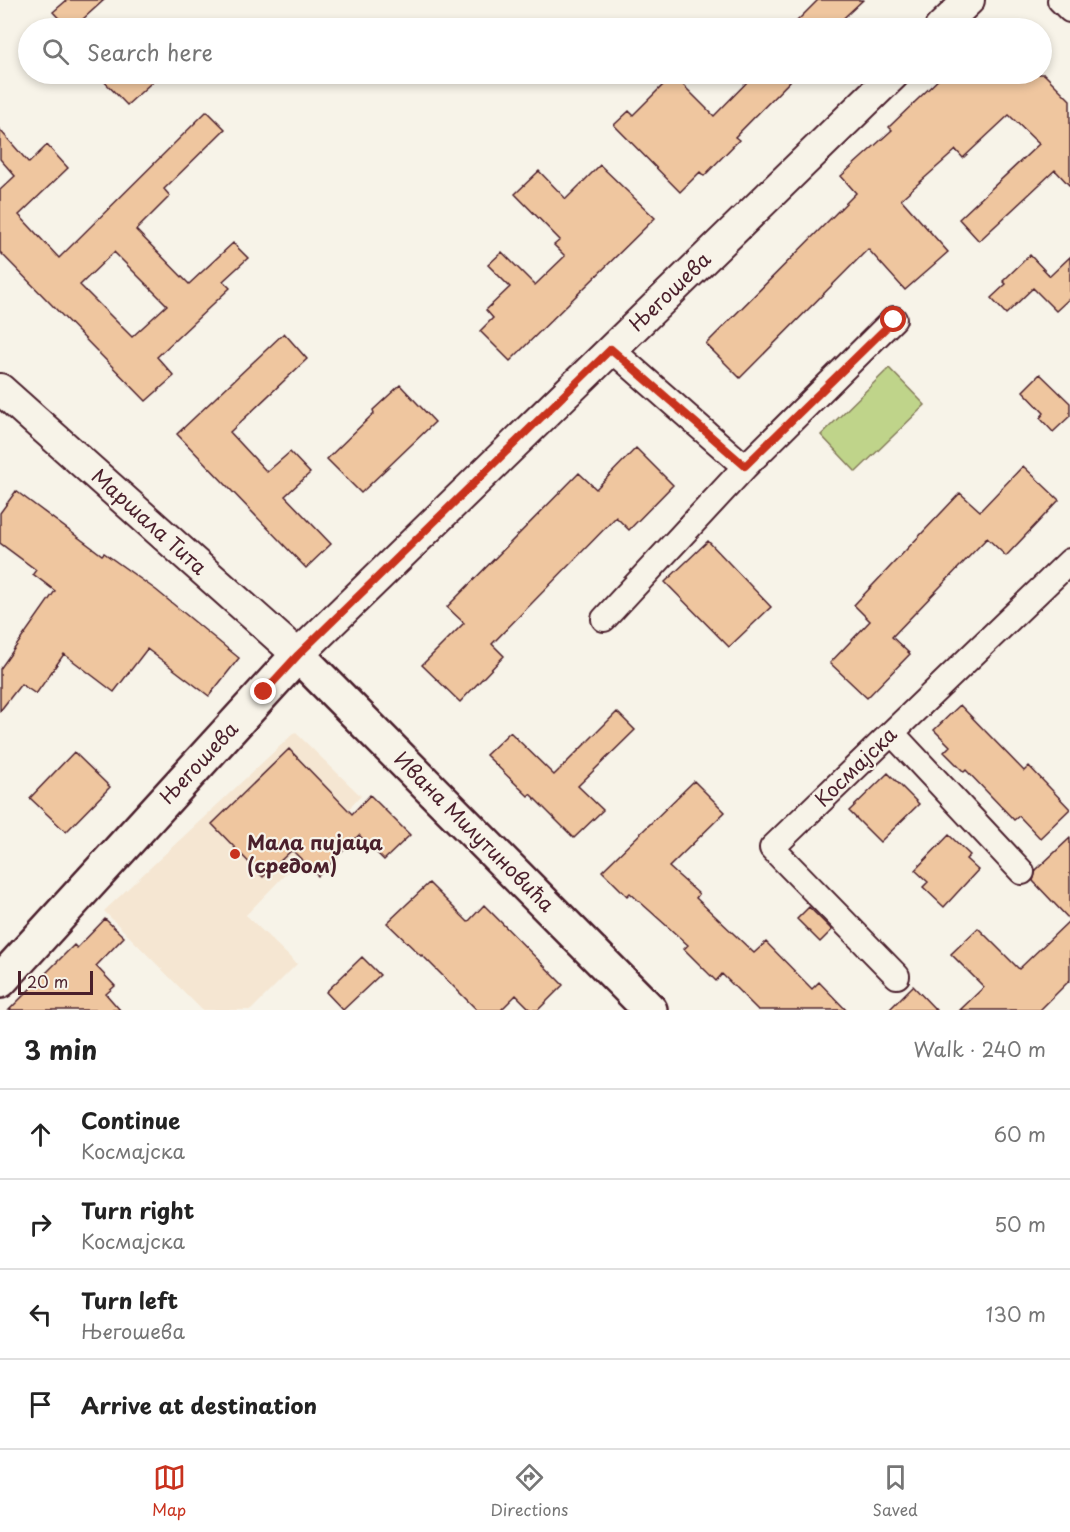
<!DOCTYPE html>
<html lang="en">
<head>
<meta charset="utf-8">
<style>
  body { margin:0; font-family:"Playpen Sans",sans-serif; background:#f2f2f2; color:#222 }
  .scale { position:absolute; left:18px; bottom:15px; width:75px; box-sizing:border-box; padding-left:6px; border:3px solid #4a1f2b; border-top:0; font-size:16px; line-height:21px; white-space:nowrap; color:#4a1f2b; -webkit-text-stroke:4px #f7f3e8; paint-order:stroke }
  .stop { position:absolute; width:18px; height:18px; margin:-14px; border:4px solid #c8321e; border-radius:50%; background:#fff }
  .stop.end { background:#c8321e; border-color:#fff; box-shadow:0 2px 6px #0008 }
  .list { margin:0; padding:0; list-style:none }
  h2 { display:flex; justify-content:space-between; align-items:center; height:78px; margin:0; padding:0 24px; font-size:26px }
  h2 small { font-size:20px; font-weight:400; color:#767676 }
  .list li { display:grid; grid-template-columns:39px 1fr auto; gap:18px; align-items:center; box-sizing:border-box; height:90px; padding:0 24px; border-top:2px solid #e0e0e0 }
  .list b { display:block; font-size:22px; white-space:nowrap }
  .list p { margin:0; font-size:20px; white-space:nowrap; color:#767676 }
  .list em { font-size:20px; font-style:normal; color:#767676 }
  .icon { flex:none; width:33px; height:33px; fill:none; stroke:currentColor; stroke-width:2; stroke-linecap:round; stroke-linejoin:round }
  .map { position:relative; flex:none; width:1070px; height:1010px; overflow:hidden }
  .search { position:absolute; background:#fff; box-shadow:0 3px 9px #0003; left:18px; right:18px; top:18px; height:66px; display:flex; align-items:center; gap:15px; box-sizing:border-box; padding:0 21px; border-radius:33px; color:#767676; font-size:22px }
  .sheet { height:438px; background:#fff }
  nav { display:flex; justify-content:space-around; align-items:center; box-sizing:border-box; height:84px; border-top:2px solid #e0e0e0; background:#fff; font-size:16px; color:#767676 }
  nav a { display:grid; justify-items:center; gap:3px }
  nav .on { color:#c8321e }
  .map>svg:first-child { display:block }
  .built { fill:#f5e6d2 }
  .green { fill:#bfd48a; stroke:#847a5a; stroke-width:1.5 }
  .building { fill:#efc69f; stroke:#4a1f2b; stroke-width:1.5; fill-rule:evenodd }
  .lines { fill:none; stroke-linecap:round; stroke-linejoin:round }
  .minor-casing { stroke:#4a1f2b; stroke-width:28 }
  .tertiary-casing { stroke:#4a1f2b; stroke-width:34 }
  .primary-casing { stroke:#4a1f2b; stroke-width:38 }
  .minor { stroke:#f7f3e8; stroke-width:24 }
  .tertiary { stroke:#f7f3e8; stroke-width:30 }
  .primary { stroke:#f7f3e8; stroke-width:33 }
  .route { stroke:#c8321e; stroke-width:8 }
  .poi-dot { fill:#c8321e; stroke:#f7f3e8; stroke-width:2 }
  .labels { text-anchor:middle; stroke-width:4.5; stroke-linejoin:round; paint-order:stroke }
  .street-label { font-size:20px; fill:#4a1f2b; stroke:#f7f3e8 }
  .poi-label { font-size:20px; font-weight:bold; fill:#4a1f2b; stroke:#f7f3e8; text-anchor:start }
</style>
</head>
<body>
<div class="map">
<svg width="1070" height="1010" viewBox="0 0 1070 1010">
  <rect width="100%" height="100%" fill="#f7f3e8"/>
  <filter id="ink" filterUnits="userSpaceOnUse"><feTurbulence type="fractalNoise" baseFrequency=".0167" numOctaves="2"/><feDisplacementMap in="SourceGraphic" scale="12" xChannelSelector="R" yChannelSelector="G"/><feConvolveMatrix kernelMatrix="1 2 1 2 8 2 1 2 1" color-interpolation-filters="sRGB"/></filter>
  <g filter="url(#ink)">
    <path class="built" d="M 295,732 L 361,796 L 246,915 L 297,964 L 251,1010 L 202,1010 L 104,911 Z"/>
    <path class="green" d="M 889,368 L 925,405 L 856,472 L 821,435 Z"/>
    <path class="building" d="M 67,0 L 104,0 L 73,28 L 68,28 L 53,12 Z
      M 818,0 L 863,0 L 833,28 L 790,28 Z
      M 97,74 L 161,74 L 127,105 Z
      M 755,74 L 797,74 L 735,137 L 739,140 L 704,176 L 700,172 L 680,192 L 614,125 L 629,111 L 633,115 L 673,75 L 714,116 Z
      M 944,74 L 1044,74 L 1070,100 L 1070,186 L 1055,170 L 979,241 L 959,219 L 1039,144 L 1009,115 L 963,158 L 956,150 L 901,199 L 948,252 L 905,290 L 868,249 L 740,378 L 706,344 L 856,193 L 841,176 L 892,130 L 889,127 Z
      M 207,111 L 225,129 L 164,189 L 170,196 L 136,230 L 189,284 L 233,243 L 248,258 L 223,281 L 230,288 L 157,357 L 174,376 L 146,401 L 0,252 L 0,190 L 15,176 L 0,159 L 0,130 L 29,163 L 47,145 L 68,168 L 19,215 L 59,258 ZM 114,252 L 167,305 L 132,337 L 80,285 Z
      M 600,165 L 655,218 L 510,361 L 480,331 L 493,318 L 486,310 L 510,287 L 488,265 L 502,252 L 535,285 L 565,256 L 554,245 L 560,240 L 515,194 L 539,171 L 566,199 Z
      M 1030,255 L 1050,276 L 1070,257 L 1070,298 L 1056,311 L 1033,288 L 1006,314 L 991,298 L 1006,284 L 1003,281 Z
      M 284,333 L 307,359 L 230,432 L 267,472 L 290,452 L 310,473 L 285,496 L 331,544 L 306,568 L 177,434 Z
      M 1040,374 L 1070,403 L 1070,416 L 1053,432 L 1040,418 L 1044,413 L 1023,391 Z
      M 400,385 L 435,422 L 361,493 L 327,459 L 374,413 L 373,410 Z
      M 636,448 L 673,485 L 629,530 L 616,517 L 492,644 L 504,656 L 460,702 L 422,665 L 464,623 L 447,607 L 579,473 L 596,489 Z
      M 1023,466 L 1059,500 L 1006,556 L 987,538 L 892,637 L 910,654 L 867,698 L 830,663 L 870,621 L 854,605 L 960,493 L 980,511 Z
      M 16,491 L 102,555 L 104,553 L 156,590 L 239,658 L 209,696 L 147,649 L 114,692 L 64,654 L 36,694 L 21,684 L 0,711 L 0,669 L 55,591 L 33,574 L 36,570 L 0,543 L 0,513 Z
      M 708,541 L 771,607 L 729,647 L 665,582 Z
      M 960,705 L 1024,771 L 1029,766 L 1070,809 L 1040,838 L 1019,816 L 1014,820 L 966,770 L 964,772 L 944,752 L 950,746 L 934,730 Z
      M 617,712 L 635,730 L 578,786 L 603,810 L 574,838 L 530,794 L 528,796 L 486,755 L 510,732 L 554,775 Z
      M 289,749 L 352,814 L 370,795 L 410,835 L 384,860 L 359,835 L 318,876 L 292,850 L 263,877 L 212,824 Z
      M 74,752 L 110,787 L 66,832 L 30,798 Z
      M 888,773 L 919,804 L 880,842 L 849,811 Z
      M 694,781 L 725,812 L 669,867 L 699,894 L 696,898 L 754,953 L 766,942 L 812,989 L 819,982 L 846,1010 L 758,1010 L 722,974 L 716,981 L 684,949 L 688,945 L 630,893 L 627,896 L 602,871 Z
      M 949,835 L 970,855 L 966,859 L 978,870 L 944,907 L 923,887 L 928,882 L 915,870 Z
      M 1070,838 L 1070,980 L 1040,1010 L 960,1010 L 984,987 L 951,954 L 978,928 L 1019,969 L 1070,920 L 1033,881 L 1036,870 Z
      M 429,883 L 468,922 L 484,905 L 563,985 L 538,1010 L 531,1010 L 516,995 L 501,1010 L 477,1010 L 422,955 L 421,956 L 387,923 Z
      M 809,907 L 832,930 L 820,942 L 797,919 Z
      M 105,919 L 124,937 L 96,966 L 115,986 L 106,994 L 120,1010 L 9,1010 L 74,945 L 77,948 Z
      M 362,957 L 380,975 L 343,1010 L 326,992 Z
      M 913,986 L 936,1010 L 889,1010 Z"/>
    <g class="lines">
      <g class="minor-casing">
        <path id="minor" d="M 1060,0 L 1070,10
          M 611,349 L 745,467 L 894,319
          M 604,619 L 745,467
          M 892,733 L 1022,872
          M 897,976 L 772,848 L 1070,561"/>
      </g>
      <g class="tertiary-casing">
        <path id="tertiary" d="M 940,28 L 969,0
          M 0,389 L 298,655 L 894,74"/>
      </g>
      <g class="primary-casing">
        <path id="primary" d="M 0,981 L 298,655 L 650,1010"/>
      </g>
      <use href="#minor" class="minor"/>
      <use href="#tertiary" class="tertiary"/>
      <use href="#primary" class="primary"/>
    </g>
  </g>
  <g class="lines" filter="url(#ink)">
    <path class="route" d="M 264,692 L 298,655 L 611,349 L 745,466 L 894,320"/>
  </g>
  <circle class="poi-dot" cx="235" cy="854" r="6"/>
  <g class="labels">
    <g class="street-label">
      <text transform="translate(670 292) rotate(-44)" y="7">Његошева</text>
      <text transform="translate(149 522) rotate(42)" y="7">Маршала Тита</text>
      <text transform="translate(199 763) rotate(-47)" y="7">Његошева</text>
      <text transform="translate(856 767) rotate(-44)" y="7">Космајска</text>
      <text transform="translate(474 832) rotate(45)" y="7">Ивана Милутиновића</text>
    </g>
    <g class="poi-label">
      <text x="247" y="850">Мала пијаца<tspan x="247" dy="23">(средом)</tspan></text>
    </g>
  </g>
</svg>
<div class="scale">20 m</div>
<div class="stop" style="left:894px;top:320px"></div>
<div class="stop end" style="left:264px;top:692px"></div>
<div class="search"><svg class="icon" aria-label="search" viewBox="0 0 24 24"><circle cx="10" cy="10" r="6"/><path d="M15 15l6 6"/></svg>Search here</div>
</div>
<section class="sheet">
<h2>3 min<small>Walk · 240 m</small></h2>
<ul class="list">
<li><svg class="icon" aria-label="ahead" viewBox="0 0 24 24"><path d="M12 20V5M6 11l6-6 6 6"/></svg><div><b>Continue</b><p>Космајска</p></div><em>60 m</em></li>
<li><svg class="icon" aria-label="right" viewBox="0 0 24 24"><path d="M7 20v-9h11M14 6l5 5-5 5"/></svg><div><b>Turn right</b><p>Космајска</p></div><em>50 m</em></li>
<li><svg class="icon" aria-label="left" viewBox="0 0 24 24"><path d="M17 20v-9H6M10 6l-5 5 5 5"/></svg><div><b>Turn left</b><p>Његошева</p></div><em>130 m</em></li>
<li><svg class="icon" aria-label="arrive" viewBox="0 0 24 24"><path d="M6 21V4h12l-3 4 3 4H6"/></svg><div><b>Arrive at destination</b></div></li>
</ul>
</section>
<nav>
<a class="on"><svg class="icon" aria-label="map" viewBox="0 0 24 24"><path d="M3 6l6-2 6 2 6-2v14l-6 2-6-2-6 2zM9 4v14M15 6v14"/></svg>Map</a>
<a><svg class="icon" aria-label="directions" viewBox="0 0 24 24"><path d="M12 3l9 9-9 9-9-9zM9 14v-3h6M13 9l2 2-2 2"/></svg>Directions</a>
<a><svg class="icon" aria-label="saved" viewBox="0 0 24 24"><path d="M7 4h10v16l-5-4-5 4z"/></svg>Saved</a>
</nav>
</body>
</html>
